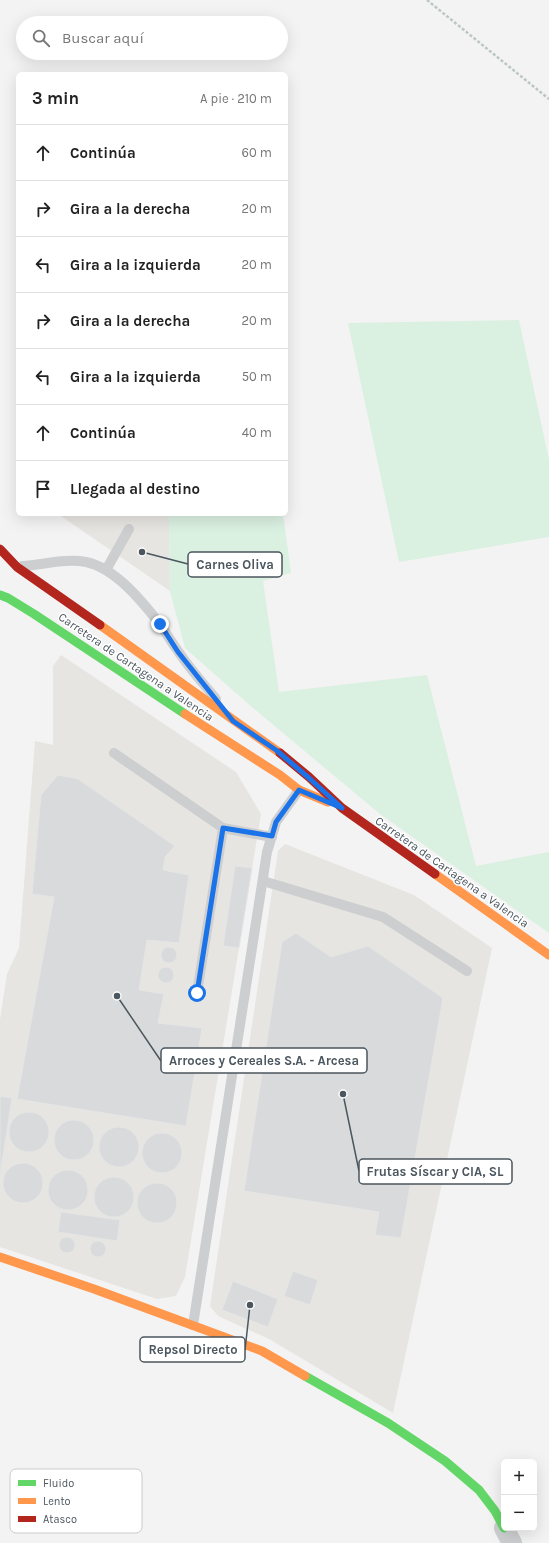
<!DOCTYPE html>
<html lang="es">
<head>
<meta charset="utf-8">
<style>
  body { margin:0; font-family:Karla,sans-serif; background:#f2f2f2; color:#222 }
  .controls { position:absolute; right:12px; bottom:12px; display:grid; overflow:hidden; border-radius:6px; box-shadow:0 4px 16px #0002 }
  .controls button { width:36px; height:36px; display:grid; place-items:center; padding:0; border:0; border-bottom:1px solid #e0e0e0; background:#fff; color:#222; font:20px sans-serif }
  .stop { position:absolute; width:12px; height:12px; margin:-9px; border:3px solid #1a73e8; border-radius:50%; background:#fff }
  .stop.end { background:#1a73e8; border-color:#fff; box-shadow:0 1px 4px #0008 }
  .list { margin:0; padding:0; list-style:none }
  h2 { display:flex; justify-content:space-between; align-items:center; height:52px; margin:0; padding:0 16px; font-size:17px }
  h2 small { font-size:13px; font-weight:400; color:#767676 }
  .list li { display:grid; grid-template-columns:26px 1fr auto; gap:12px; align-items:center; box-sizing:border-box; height:56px; padding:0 16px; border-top:1px solid #e0e0e0 }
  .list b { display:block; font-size:15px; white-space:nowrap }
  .list em { font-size:13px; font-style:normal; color:#767676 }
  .icon { flex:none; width:22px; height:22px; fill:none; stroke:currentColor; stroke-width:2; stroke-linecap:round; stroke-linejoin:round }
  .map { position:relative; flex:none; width:549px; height:1543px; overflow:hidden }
  .search { position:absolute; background:#fff; box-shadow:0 4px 16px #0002; left:16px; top:16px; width:272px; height:44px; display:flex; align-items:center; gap:10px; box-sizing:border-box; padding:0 14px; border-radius:22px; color:#767676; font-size:15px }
  .panel { position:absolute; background:#fff; box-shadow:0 4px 16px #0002; left:16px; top:72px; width:272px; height:444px; border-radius:6px }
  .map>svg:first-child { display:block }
  .commercial { fill:#e7e5e1 }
  .green { fill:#daf0e1 }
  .building { fill:#d9dadb; stroke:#e4e5e6 }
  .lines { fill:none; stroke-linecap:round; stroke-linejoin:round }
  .path { stroke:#bcc6c3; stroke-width:2.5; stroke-dasharray:3 2; stroke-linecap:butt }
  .lane { stroke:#cdced0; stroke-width:10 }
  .street { stroke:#cdced0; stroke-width:20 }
  .fast { stroke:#63d668; stroke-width:9 }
  .slow { stroke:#ff974d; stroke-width:9 }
  .jam { stroke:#b3261e; stroke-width:9 }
  .route { stroke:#1a73e8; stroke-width:5 }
  .labels { text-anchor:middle; stroke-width:3; stroke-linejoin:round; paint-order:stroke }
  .street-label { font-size:12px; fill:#4b565e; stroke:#fff }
  .key { fill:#fff; stroke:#c9cccf; stroke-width:1 }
  .key-label { font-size:11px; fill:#4b565e }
  .leader { fill:none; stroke:#4b565e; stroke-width:1.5 }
  .callout-dot { fill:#4b565e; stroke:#fff; stroke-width:1.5 }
  .callout { fill:#fff; stroke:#4b565e; stroke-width:1.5 }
  .callout-label { font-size:13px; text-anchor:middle; font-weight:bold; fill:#4b565e }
</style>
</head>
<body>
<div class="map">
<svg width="549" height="1543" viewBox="0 0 549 1543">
  <rect width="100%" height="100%" fill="#f3f3f3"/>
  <path class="commercial" d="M 58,514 L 169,514 L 170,591 Z
    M 61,655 L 236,772 L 261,814 L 185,1277 L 176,1296 L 157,1299 L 0,1247 L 0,1019 L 7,974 L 19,948 L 35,741 L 53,745 L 53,666 Z
    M 285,844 L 414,895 L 492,948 L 393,1413 L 269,1339 L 218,1316 L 210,1306 L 278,851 Z"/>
  <path class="green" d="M 519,320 L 549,460 L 549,537 L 399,562 L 348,323 Z
    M 169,514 L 283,514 L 291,573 L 263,581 L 279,692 L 427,675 L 476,866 L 549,852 L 549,933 L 380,814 L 253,708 L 185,648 L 170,591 Z"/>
  <path class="building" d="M 58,775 L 78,779 L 175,846 L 165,857 L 163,870 L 189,875 L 179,943 L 147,940 L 139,990 L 164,994 L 158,1023 L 202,1028 L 186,1126 L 17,1099 L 54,897 L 32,894 L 41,795 Z
    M 235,866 L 252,868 L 239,948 L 223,946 Z
    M 296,933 L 331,957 L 368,946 L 443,998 L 401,1238 L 375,1235 L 379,1212 L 244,1191 L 282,942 Z
    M161 955a8 8 0 1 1 16 0a8 8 0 1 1-16 0Z
    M158 975a8 8 0 1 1 16 0a8 8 0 1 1-16 0Z
    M 0,1096 L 12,1098 L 0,1175 Z
    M9 1132a20 20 0 1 1 40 0a20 20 0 1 1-40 0Z
    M54 1140a20 20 0 1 1 40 0a20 20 0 1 1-40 0Z
    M99 1147a20 20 0 1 1 40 0a20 20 0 1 1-40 0Z
    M142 1153a20 20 0 1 1 40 0a20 20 0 1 1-40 0Z
    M3 1183a20 20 0 1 1 40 0a20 20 0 1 1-40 0Z
    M48 1190a20 20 0 1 1 40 0a20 20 0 1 1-40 0Z
    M94 1197a20 20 0 1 1 40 0a20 20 0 1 1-40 0Z
    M137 1203a20 20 0 1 1 40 0a20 20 0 1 1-40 0Z
    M 61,1212 L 120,1220 L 117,1241 L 58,1232 Z
    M59 1245a8 8 0 1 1 16 0a8 8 0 1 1-16 0Z
    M90 1249a8 8 0 1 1 16 0a8 8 0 1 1-16 0Z
    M 293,1271 L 318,1280 L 310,1305 L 284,1296 Z
    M 233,1281 L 278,1299 L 268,1327 L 222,1310 Z"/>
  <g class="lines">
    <path class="path" d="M 427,0 L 549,99"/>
    <path class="lane" d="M 22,566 C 43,565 65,558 86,562 C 115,568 142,601 159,623 C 166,632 171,642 178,651 C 189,668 203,683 216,699
      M 106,570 L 129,529
      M 114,753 L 223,828 L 272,837
      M 263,881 L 383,917 L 467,971
      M 197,993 L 223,828
      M 193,1325 L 267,852 L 276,822 L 299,790"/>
    <path class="street" d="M 504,1528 L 512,1543"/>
    <path class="fast" d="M 0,595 L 8,598 L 34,614 L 185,714
      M 305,1376 L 388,1423 L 445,1461 L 479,1490 L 495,1511 L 504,1528"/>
    <path class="slow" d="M 100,625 L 280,753
      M 185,714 L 280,775 L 299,790 L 328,802
      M 435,874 L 549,955
      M 0,1257 L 94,1289 L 262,1351 L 305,1376"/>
    <path class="jam" d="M 0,549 L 17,567 L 100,625
      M 280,753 L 309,777 L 342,808 L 435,874"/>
  </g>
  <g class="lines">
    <path class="route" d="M 160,624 L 178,652 L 233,721 L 276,750 L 309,778 L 342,808 L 299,790 L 276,822 L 272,836 L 223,828 L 197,993"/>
  </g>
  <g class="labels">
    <g class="street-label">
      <text transform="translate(136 667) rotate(34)" y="4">Carretera de Cartagena a Valencia</text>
      <text transform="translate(452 872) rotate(35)" y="4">Carretera de Cartagena a Valencia</text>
    </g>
  </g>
  <rect x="10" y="1469" width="132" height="64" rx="6" class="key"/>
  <rect x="18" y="1480" width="18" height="6" fill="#63d668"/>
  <rect x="18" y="1498" width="18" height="6" fill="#ff974d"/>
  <rect x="18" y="1516" width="18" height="6" fill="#b3261e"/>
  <g class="key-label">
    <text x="43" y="1487">Fluido</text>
    <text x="43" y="1505">Lento</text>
    <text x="43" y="1523">Atasco</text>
  </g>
  <path class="leader" d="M142 552L188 564M117 996L161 1061M343 1094L359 1171M250 1305L245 1350"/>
  <g class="callout-dot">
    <circle cx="142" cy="552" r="4"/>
    <circle cx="117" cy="996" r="4"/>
    <circle cx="343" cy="1094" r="4"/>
    <circle cx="250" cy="1305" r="4"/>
  </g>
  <g class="callout">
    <rect x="188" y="552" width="94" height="25" rx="4"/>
    <rect x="161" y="1048" width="206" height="25" rx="4"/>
    <rect x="359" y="1159" width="153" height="25" rx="4"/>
    <rect x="140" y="1337" width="105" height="25" rx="4"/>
  </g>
  <g class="callout-label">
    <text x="235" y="569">Carnes Oliva</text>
    <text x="264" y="1065">Arroces y Cereales S.A. - Arcesa</text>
    <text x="435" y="1176">Frutas Síscar y CIA, SL</text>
    <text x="193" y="1354">Repsol Directo</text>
  </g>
</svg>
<div class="controls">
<button>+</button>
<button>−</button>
</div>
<div class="stop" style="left:197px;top:993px"></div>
<div class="stop end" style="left:160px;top:624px"></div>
<div class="search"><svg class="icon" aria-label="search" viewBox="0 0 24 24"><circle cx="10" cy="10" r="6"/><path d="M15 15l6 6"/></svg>Buscar aquí</div>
<section class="panel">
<h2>3 min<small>A pie · 210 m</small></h2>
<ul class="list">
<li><svg class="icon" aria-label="ahead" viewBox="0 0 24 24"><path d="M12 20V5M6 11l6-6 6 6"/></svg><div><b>Continúa</b></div><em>60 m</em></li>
<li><svg class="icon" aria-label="right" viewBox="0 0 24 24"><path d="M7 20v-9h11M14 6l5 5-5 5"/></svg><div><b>Gira a la derecha</b></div><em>20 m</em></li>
<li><svg class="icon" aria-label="left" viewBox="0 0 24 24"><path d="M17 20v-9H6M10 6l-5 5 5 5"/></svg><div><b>Gira a la izquierda</b></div><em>20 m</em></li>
<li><svg class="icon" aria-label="right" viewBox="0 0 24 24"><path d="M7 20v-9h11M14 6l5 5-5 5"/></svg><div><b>Gira a la derecha</b></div><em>20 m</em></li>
<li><svg class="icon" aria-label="left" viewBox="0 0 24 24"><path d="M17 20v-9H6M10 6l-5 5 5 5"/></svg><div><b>Gira a la izquierda</b></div><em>50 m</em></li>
<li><svg class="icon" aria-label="ahead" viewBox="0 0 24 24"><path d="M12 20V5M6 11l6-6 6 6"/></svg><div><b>Continúa</b></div><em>40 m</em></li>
<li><svg class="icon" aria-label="arrive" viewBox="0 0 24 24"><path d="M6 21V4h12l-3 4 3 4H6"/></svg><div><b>Llegada al destino</b></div></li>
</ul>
</section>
</div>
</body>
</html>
